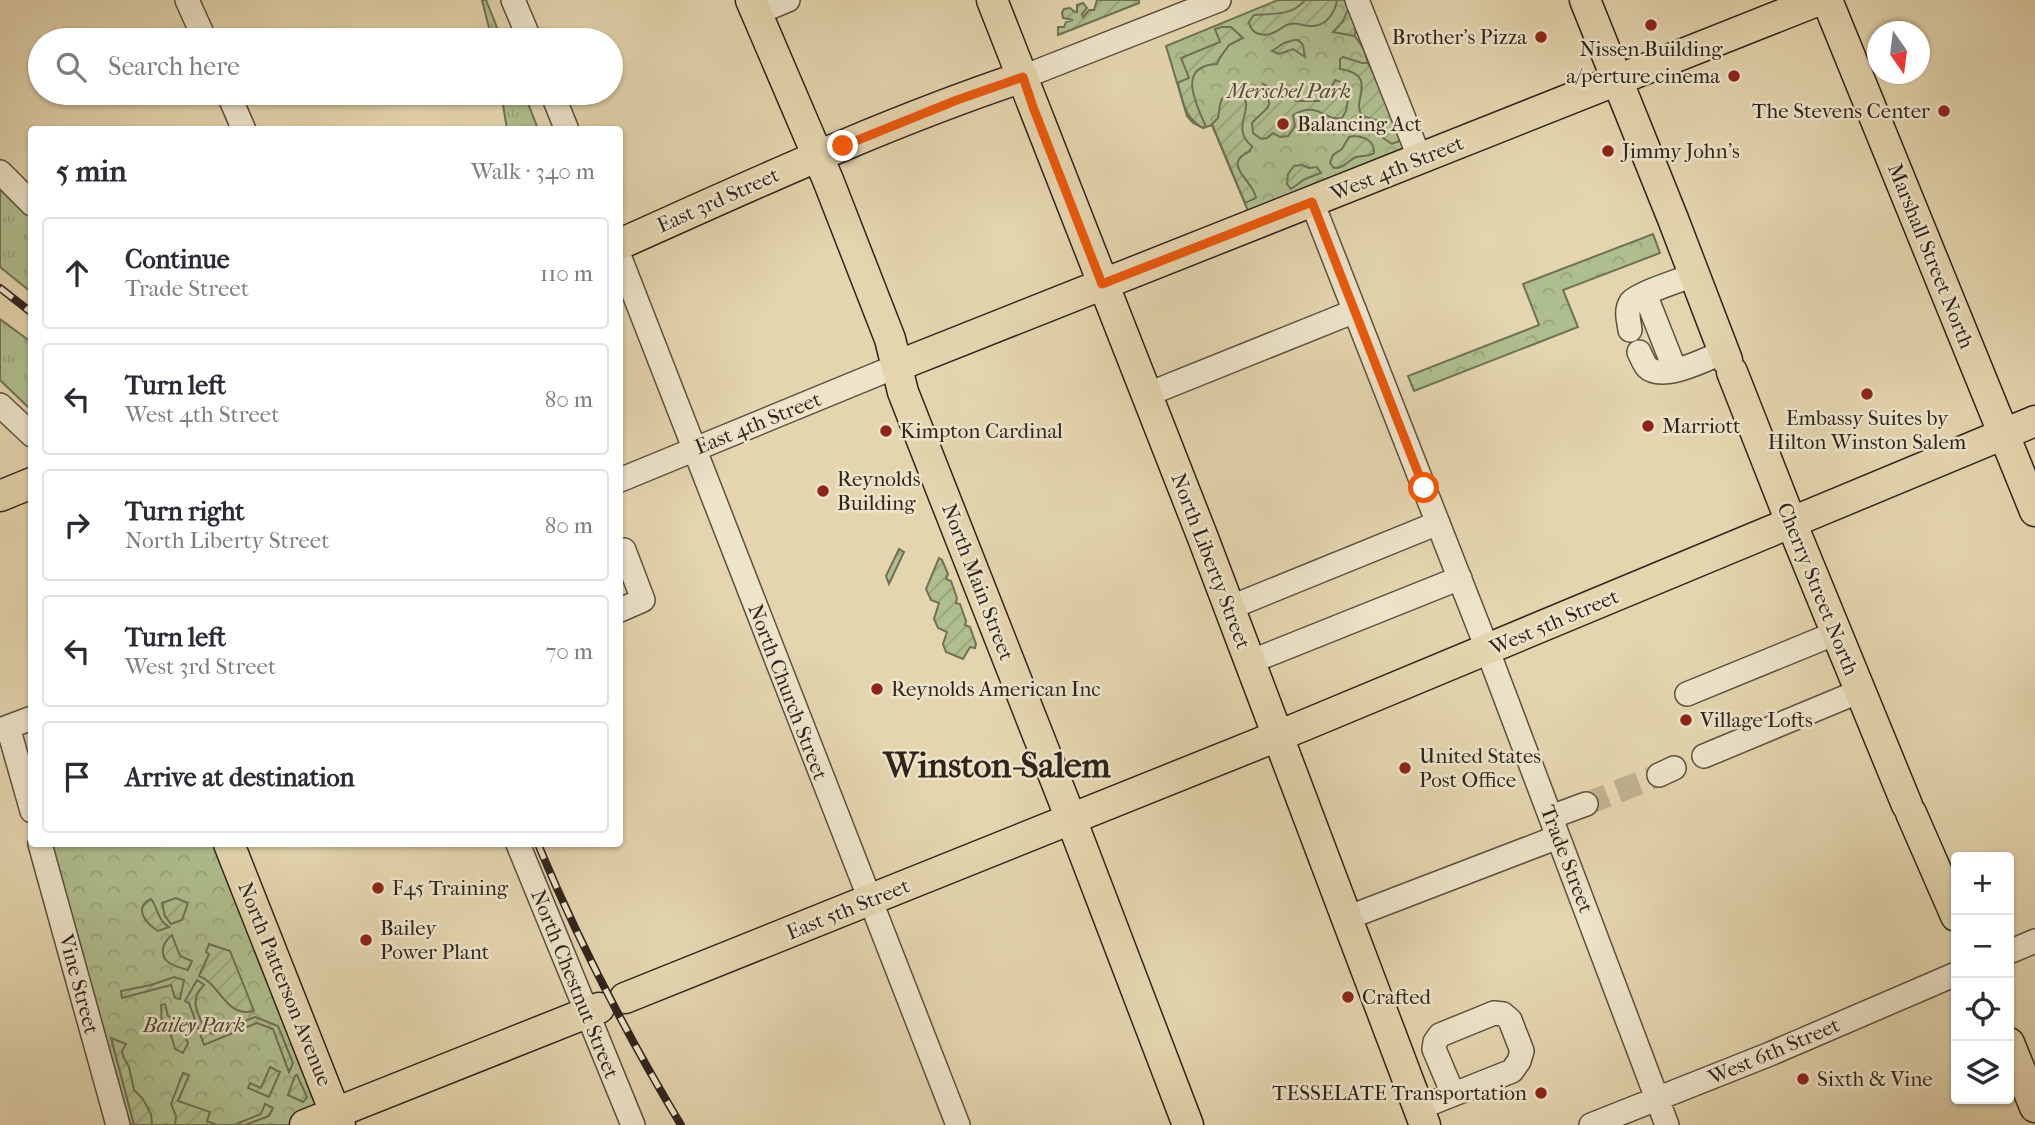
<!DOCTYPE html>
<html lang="en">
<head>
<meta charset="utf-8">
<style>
  body { margin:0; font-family:"IM FELL French Canon",serif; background:#f2f2f3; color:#2b2b33 }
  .controls { position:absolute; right:21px; bottom:21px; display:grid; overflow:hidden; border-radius:7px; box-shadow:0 2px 5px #0004 }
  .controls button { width:63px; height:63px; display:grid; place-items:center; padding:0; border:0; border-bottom:2px solid #e1e1e2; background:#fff; color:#2b2b33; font:35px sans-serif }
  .compass { position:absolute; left:1867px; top:21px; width:63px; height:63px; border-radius:50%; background:#fff; box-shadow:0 2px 5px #0004; rotate:166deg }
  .stop { position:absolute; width:21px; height:21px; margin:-16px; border:5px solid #ea580c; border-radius:50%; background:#fff }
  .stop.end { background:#ea580c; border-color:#fff; box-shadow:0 2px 7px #0008 }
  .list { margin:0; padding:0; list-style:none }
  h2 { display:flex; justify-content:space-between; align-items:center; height:91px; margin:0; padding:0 28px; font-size:30px }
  h2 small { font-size:23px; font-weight:400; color:#7c7c81 }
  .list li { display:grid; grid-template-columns:46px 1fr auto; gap:21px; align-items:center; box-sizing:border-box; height:112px; margin:0 14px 14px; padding:0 14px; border:2px solid #e1e1e2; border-radius:7px }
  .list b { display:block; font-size:26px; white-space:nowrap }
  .list p { margin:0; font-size:23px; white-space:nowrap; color:#7c7c81 }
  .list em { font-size:23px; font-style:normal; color:#7c7c81 }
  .icon { flex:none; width:38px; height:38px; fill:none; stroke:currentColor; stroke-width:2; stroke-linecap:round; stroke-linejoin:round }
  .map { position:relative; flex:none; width:2035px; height:1125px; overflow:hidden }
  .search { position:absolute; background:#fff; box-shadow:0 2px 5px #0004; left:28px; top:28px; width:595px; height:77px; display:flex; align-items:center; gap:18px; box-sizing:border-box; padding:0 24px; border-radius:38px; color:#7c7c81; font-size:26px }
  .panel { position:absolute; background:#fff; box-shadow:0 2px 5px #0004; left:28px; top:126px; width:595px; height:721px; border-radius:7px }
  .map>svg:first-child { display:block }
  .grass { fill:url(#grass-tufts); stroke:#707156; stroke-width:2 }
  .park { fill:url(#park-crowns); stroke:#707156; stroke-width:2 }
  .garden { fill:url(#garden-furrows); stroke:#707156; stroke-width:2 }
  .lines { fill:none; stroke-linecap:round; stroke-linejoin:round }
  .minor-tunnel { stroke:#c0b291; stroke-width:23; stroke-dasharray:23 11; stroke-linecap:butt }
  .minor-casing { stroke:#5d5041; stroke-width:26 }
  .major-casing { stroke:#30241d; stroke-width:33 }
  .minor { stroke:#ede4ca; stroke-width:23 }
  .major { stroke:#e4d5ae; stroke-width:30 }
  .rail-casing { stroke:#30241d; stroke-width:8 }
  .rail { stroke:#ede4ca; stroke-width:5; stroke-dasharray:16; stroke-linecap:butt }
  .route { stroke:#ea580c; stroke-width:9 }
  .poi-dot { fill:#8f2418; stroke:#ede4ca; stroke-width:2.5 }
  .labels { text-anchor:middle; stroke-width:5; stroke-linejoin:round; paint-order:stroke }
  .poi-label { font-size:21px; fill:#30241d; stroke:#ede4ca; text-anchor:start }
  .park-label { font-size:21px; font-style:italic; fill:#504a39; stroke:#ede4ca }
  .street-label { font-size:21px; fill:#30241d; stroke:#ede4ca }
  .town-label { font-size:35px; font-weight:bold; fill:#30241d; stroke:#ede4ca }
</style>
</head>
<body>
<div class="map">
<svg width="2035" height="1125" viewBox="0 0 2035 1125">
  <defs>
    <pattern id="grass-tufts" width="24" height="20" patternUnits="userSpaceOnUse" patternTransform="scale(1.75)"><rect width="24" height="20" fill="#afbe8e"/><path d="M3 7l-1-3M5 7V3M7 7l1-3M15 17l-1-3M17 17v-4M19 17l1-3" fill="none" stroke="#97a37a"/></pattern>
    <pattern id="park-crowns" width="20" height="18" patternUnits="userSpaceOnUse" patternTransform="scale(1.75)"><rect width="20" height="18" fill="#afbe8e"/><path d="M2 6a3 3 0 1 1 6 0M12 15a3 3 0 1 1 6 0" fill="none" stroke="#97a37a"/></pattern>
    <pattern id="garden-furrows" width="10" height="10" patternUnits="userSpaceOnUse" patternTransform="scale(1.75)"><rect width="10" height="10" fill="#afbe8e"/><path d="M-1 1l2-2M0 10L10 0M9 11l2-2" fill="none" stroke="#97a37a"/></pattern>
  </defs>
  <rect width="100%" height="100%" fill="#e4d5ae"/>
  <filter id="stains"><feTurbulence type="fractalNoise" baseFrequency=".00286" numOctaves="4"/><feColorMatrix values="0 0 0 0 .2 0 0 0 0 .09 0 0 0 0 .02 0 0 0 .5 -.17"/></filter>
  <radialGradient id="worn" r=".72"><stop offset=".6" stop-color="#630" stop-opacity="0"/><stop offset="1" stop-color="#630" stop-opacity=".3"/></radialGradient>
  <path class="grass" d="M 482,0 L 486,0 L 502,40 L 492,40 Z
    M 501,93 L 524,93 L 538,129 L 507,129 Z
    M 0,187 L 31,216 L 31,292 L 0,267 Z
    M 0,319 L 31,342 L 31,410 L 0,380 Z"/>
  <path class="park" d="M 1278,0 L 1351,0 L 1356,18 L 1355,36 L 1363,48 L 1368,63 L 1409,146 L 1248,211 L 1212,125 L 1203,128 L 1193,123 L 1187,116 L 1166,46 Z
    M 1653,234 L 1660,253 L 1563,290 L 1578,327 L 1414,391 L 1408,376 L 1539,325 L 1523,284 Z
    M 41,844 L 229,844 L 337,1113 L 303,1125 L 118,1125 Z"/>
  <path class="garden" d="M 1097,0 L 1139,0 L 1139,3 L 1058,35 L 1058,27 L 1064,27 L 1066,22 L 1073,20 L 1063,18 L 1062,13 L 1064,9 L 1070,8 L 1075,12 L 1077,12 L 1077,5 L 1083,3 L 1087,8 L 1082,14 L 1083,17 L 1089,10 L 1094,10 Z
    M 1305,0 L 1337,0 C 1335,13 1326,26 1312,26 C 1304,27 1298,22 1290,24 C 1284,25 1280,30 1275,32 C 1263,38 1251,34 1249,22 L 1254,15 C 1272,13 1291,17 1305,0 Z
    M 1349,7 L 1356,18 L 1355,36 L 1333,32 L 1343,21 Z
    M 1222,27 L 1231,27 L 1243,38 L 1229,45 C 1225,52 1220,55 1217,64 C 1175,66 1197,105 1206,127 L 1203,128 C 1184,117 1184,104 1178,84 L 1179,82 L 1189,78 L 1181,58 L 1220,42 L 1215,29 Z
    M 1294,40 L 1298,40 L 1303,45 L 1305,57 L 1293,49 L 1279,54 L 1272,51 L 1284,43 Z
    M 1343,57 L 1362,63 L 1368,63 L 1407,138 L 1392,144 L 1383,138 L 1382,123 C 1376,118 1366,120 1361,114 C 1352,100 1379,75 1340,69 L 1340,59 Z
    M 1335,80 L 1344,83 L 1350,89 L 1346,111 L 1342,118 C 1324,122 1319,100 1293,115 L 1295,126 L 1288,136 L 1280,137 L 1273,133 L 1267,138 L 1261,139 L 1253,133 L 1252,123 C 1268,105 1275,111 1263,84 L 1281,92 L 1290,92 L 1296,101 L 1319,101 L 1329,92 Z
    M 1234,93 C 1264,101 1226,126 1252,146 L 1250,151 C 1220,165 1253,179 1256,198 L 1245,203 L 1212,124 L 1218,118 C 1221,105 1217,96 1234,93 Z
    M 1354,136 C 1365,137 1374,140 1374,153 C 1368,157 1363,155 1356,157 C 1347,161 1345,168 1334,168 L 1330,163 L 1333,155 L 1342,149 L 1349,137 Z
    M 1302,165 L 1309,168 L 1317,167 L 1321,173 L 1305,179 L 1291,189 L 1287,184 L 1288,174 L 1294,166 Z
    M 899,549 L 904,552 L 889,584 L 886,576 Z
    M 939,558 L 942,560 L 948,574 L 946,579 L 951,581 L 957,598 L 956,603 L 960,604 L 966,621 L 965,625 L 970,627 L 976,644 L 975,648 L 970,647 L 963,659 L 946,652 L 943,644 L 947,632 L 938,628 L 934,619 L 939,603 L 931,600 L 926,589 Z
    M 176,898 L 188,903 L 182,920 L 171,924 L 165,916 L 162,903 Z
    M 151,899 C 158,908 158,921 169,927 L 158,931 C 147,924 132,908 151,899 Z
    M 172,935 L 180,956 L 192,961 L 188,970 C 182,968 176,967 171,964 C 158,957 162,943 172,935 Z
    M 209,944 L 230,951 L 254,1011 C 225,1018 221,984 199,976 L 209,954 L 206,952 Z
    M 174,977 L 184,980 L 180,999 L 175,998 L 171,985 L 122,998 L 121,991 L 151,985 Z
    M 197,980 L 204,985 C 188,1001 198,1013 206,1032 L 213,1034 L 255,1017 L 278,1026 L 293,1063 L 289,1072 L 273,1029 L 257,1023 L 204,1045 L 189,1003 L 185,1001 Z
    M 165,1004 L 168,1016 L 180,1022 L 188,1043 L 183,1053 L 175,1049 C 172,1040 172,1031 162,1029 L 161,1005 Z
    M 111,1038 L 126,1044 L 122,1051 L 123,1056 L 129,1067 L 134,1090 L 143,1099 L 151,1114 L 152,1125 L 134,1125 Z
    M 270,1067 L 280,1072 L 269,1097 L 248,1088 L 250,1083 L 261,1088 Z
    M 183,1073 L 189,1075 L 178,1101 L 210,1112 L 207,1121 L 217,1125 L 175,1125 L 176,1116 L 171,1104 Z
    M 297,1075 L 307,1097 L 303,1102 L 288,1095 L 295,1076 Z
    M 265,1104 L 273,1108 L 269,1116 L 245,1125 L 239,1125 L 238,1123 L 261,1114 Z"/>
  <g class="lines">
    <path class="minor-tunnel" d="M 1586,804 L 1659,775"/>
    <g class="minor-casing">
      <path id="minor" d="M 187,0 L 205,40
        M 513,0 L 530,40
        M 1357,0 L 1420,159
        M 757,13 L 788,0
        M 1023,77 L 1219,0
        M 228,93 L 244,130
        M 552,93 L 567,130
        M 0,172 L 32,204
        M 1312,202 L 1481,633 L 1667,1125
        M 620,258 L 958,1125
        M 1645,294 L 1675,370
        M 1630,330 C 1629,321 1625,311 1631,302 C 1639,293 1681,280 1694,275
        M 1639,352 C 1641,356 1644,364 1647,367 C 1662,382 1707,359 1723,352
        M 1146,395 L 1355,311
        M 0,405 L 32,435
        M 620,480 L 897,366
        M 620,552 L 624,550 L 643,600 L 620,610
        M 1229,608 L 1438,523
        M 1250,662 L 1460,578
        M 1687,694 L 1836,633
        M 8,727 L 32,811
        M 0,730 L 32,718
        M 1704,756 L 1860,691
        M 1659,775 L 1674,768
        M 1551,817 L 1586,804
        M 40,844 L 118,1125
        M 518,844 L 633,1125
        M 1347,918 L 1558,837
        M 2009,952 L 2035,941
        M 1419,1108 L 1512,1071 L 1519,1061 L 1522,1051 L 1510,1020 L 1503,1014 L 1494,1013 L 1440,1035 L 1435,1042 L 1434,1049 L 1453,1094
        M 1591,1125 L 1770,1054 L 1956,974"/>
    </g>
    <g class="major-casing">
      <path id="major" d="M 751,0 L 828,180 L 890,339 L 903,392 L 1071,819 L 1188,1125
        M 992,0 L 1203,538 L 1425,1125
        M 1585,0 L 1673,219 L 1727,360
        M 1827,0 L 2035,511
        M 620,244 C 752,185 885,123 1023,77
        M 897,366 L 1819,0
        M 1732,372 L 1791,522 L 1907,805
        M 0,496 L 32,483
        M 1911,813 L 1956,916
        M 229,844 L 340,1125
        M 625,998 L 1300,727 L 2035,421
        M 2009,1043 L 2035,1107
        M 305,1125 L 599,1008"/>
    </g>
    <use href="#minor" class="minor"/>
    <use href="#major" class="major"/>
    <g class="rail-casing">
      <path id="rail" d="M 0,288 L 32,313
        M 538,844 C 578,941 627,1035 681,1125"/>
    </g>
    <use href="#rail" class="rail"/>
  </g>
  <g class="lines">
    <path class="route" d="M 843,146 L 957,100 L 1023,77 L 1033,107 L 1102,284 L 1312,202 L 1424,488"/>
  </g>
  <g class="poi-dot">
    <circle cx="1651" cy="25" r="7"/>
    <circle cx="1541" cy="37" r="7"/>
    <circle cx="1734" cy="76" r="7"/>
    <circle cx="1944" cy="111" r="7"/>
    <circle cx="1283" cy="124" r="7"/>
    <circle cx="1608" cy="151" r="7"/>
    <circle cx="1867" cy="394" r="7"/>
    <circle cx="1648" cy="426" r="7"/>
    <circle cx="886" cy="431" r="7"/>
    <circle cx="823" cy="491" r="7"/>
    <circle cx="877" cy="689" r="7"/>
    <circle cx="1686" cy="720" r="7"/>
    <circle cx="1405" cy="768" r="7"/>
    <circle cx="378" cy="888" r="7"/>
    <circle cx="366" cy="940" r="7"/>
    <circle cx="1348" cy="997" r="7"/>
    <circle cx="1803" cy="1079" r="7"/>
    <circle cx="1541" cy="1093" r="7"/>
  </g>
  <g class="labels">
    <g class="poi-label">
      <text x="1527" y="44" text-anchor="end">Brother's Pizza</text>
      <text x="1651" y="56" text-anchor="middle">Nissen Building</text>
      <text x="1720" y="83" text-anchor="end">a/perture cinema</text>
      <text x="1930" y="118" text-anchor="end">The Stevens Center</text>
      <text x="1297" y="131">Balancing Act</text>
      <text x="1622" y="158">Jimmy John's</text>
      <text x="1867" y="425" text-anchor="middle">Embassy Suites by<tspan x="1867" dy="24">Hilton Winston Salem</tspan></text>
      <text x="1662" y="433">Marriott</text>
      <text x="900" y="438">Kimpton Cardinal</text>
      <text x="837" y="486">Reynolds<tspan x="837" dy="24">Building</tspan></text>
      <text x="891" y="696">Reynolds American Inc</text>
      <text x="1700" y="727">Village Lofts</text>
      <text x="1419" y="763">United States<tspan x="1419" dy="24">Post Office</tspan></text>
      <text x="392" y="895">F45 Training</text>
      <text x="380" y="935">Bailey<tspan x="380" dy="24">Power Plant</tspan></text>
      <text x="1362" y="1004">Crafted</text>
      <text x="1817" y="1086">Sixth &amp; Vine</text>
      <text x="1527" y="1100" text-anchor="end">TESSELATE Transportation</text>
    </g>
    <g class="park-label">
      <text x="1289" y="98">Merschel Park</text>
      <text x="194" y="1032">Bailey Park</text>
    </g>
    <g class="street-label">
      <text transform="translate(1397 168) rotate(-22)" y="7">West 4th Street</text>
      <text transform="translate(718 200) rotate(-24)" y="7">East 3rd Street</text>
      <text transform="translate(1931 256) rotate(68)" y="7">Marshall Street North</text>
      <text transform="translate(758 423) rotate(-22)" y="7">East 4th Street</text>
      <text transform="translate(1211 561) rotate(69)" y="7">North Liberty Street</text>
      <text transform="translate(978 582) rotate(69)" y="7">North Main Street</text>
      <text transform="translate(1818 589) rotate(68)" y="7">Cherry Street North</text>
      <text transform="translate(1554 622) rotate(-23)" y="7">West 5th Street</text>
      <text transform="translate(788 692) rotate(69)" y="7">North Church Street</text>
      <text transform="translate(1567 859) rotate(69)" y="7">Trade Street</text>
      <text transform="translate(848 909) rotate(-22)" y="7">East 5th Street</text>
      <text transform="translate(79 984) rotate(75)" y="7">Vine Street</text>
      <text transform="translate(285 984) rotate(68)" y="7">North Patterson Avenue</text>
      <text transform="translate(575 984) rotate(68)" y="7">North Chestnut Street</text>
      <text transform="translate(1774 1051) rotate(-23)" y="7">West 6th Street</text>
    </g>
    <g class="town-label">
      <text x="997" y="777">Winston-Salem</text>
    </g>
  </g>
  <rect width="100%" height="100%" filter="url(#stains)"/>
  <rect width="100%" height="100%" fill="url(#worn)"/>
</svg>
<div class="controls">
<button>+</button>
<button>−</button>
<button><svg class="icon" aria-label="locate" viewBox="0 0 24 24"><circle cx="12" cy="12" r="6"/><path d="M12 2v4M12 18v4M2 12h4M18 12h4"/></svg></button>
<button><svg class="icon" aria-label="layers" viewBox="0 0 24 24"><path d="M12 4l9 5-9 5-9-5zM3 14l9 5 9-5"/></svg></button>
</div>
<svg class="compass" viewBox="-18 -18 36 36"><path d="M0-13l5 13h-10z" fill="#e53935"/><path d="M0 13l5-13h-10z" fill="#7c7c81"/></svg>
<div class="stop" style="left:1424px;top:488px"></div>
<div class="stop end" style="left:843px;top:146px"></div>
<div class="search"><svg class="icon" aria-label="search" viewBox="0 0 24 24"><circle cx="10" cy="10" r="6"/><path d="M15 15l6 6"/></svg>Search here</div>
<section class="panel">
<h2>5 min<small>Walk · 340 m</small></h2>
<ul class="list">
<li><svg class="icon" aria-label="ahead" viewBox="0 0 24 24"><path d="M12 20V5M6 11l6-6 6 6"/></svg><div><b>Continue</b><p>Trade Street</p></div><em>110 m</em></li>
<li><svg class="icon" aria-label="left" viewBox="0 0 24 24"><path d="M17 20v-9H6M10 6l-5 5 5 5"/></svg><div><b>Turn left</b><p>West 4th Street</p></div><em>80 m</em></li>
<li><svg class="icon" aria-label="right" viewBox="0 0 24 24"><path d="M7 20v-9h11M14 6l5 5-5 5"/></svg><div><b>Turn right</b><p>North Liberty Street</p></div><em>80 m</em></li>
<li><svg class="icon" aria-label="left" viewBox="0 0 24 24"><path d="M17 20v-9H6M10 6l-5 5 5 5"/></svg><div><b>Turn left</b><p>West 3rd Street</p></div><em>70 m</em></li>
<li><svg class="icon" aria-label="arrive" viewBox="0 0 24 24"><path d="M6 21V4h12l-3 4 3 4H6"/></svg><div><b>Arrive at destination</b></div></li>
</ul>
</section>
</div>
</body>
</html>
